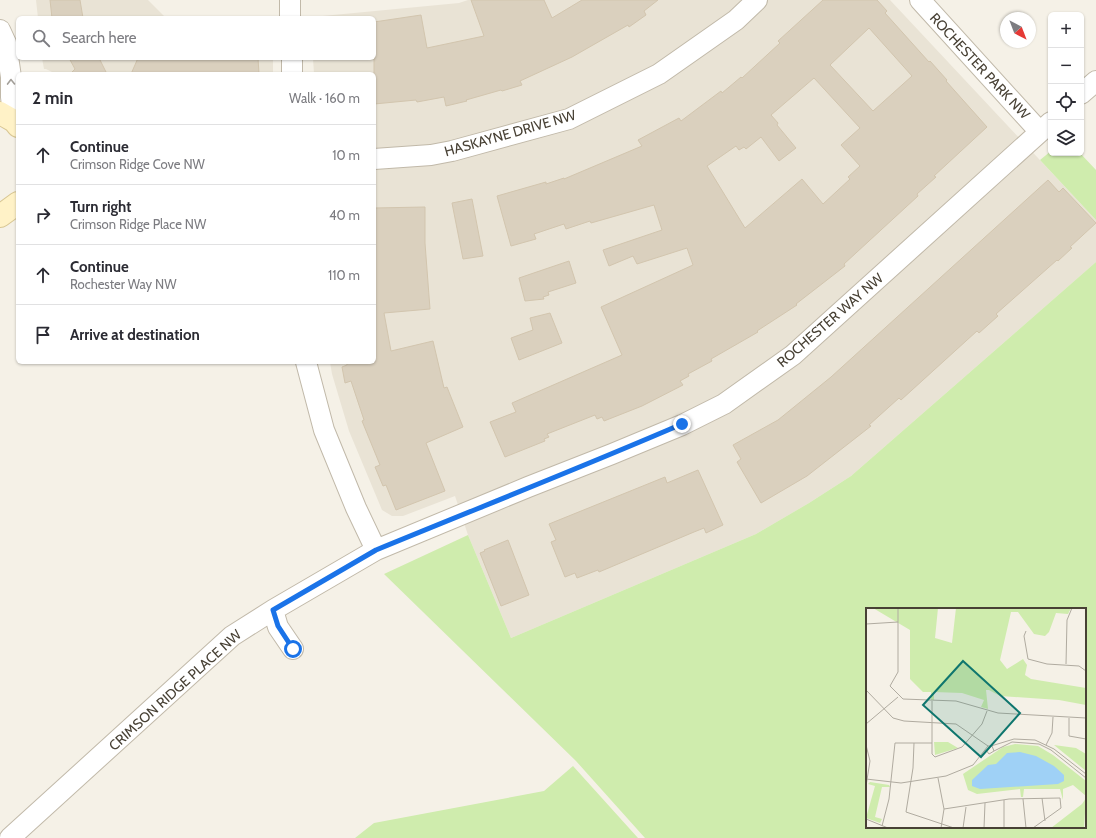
<!DOCTYPE html>
<html lang="en">
<head>
<meta charset="utf-8">
<style>
  body { margin:0; font-family:Cabin,sans-serif; background:#f2f2f3; color:#2b2b33 }
  .controls { position:absolute; right:12px; top:12px; display:grid; overflow:hidden; border-radius:6px; box-shadow:0 1px 3px #0004 }
  .controls button { width:36px; height:36px; display:grid; place-items:center; padding:0; border:0; border-bottom:1px solid #e1e1e2; background:#fff; color:#2b2b33; font:20px sans-serif }
  .compass { position:absolute; left:1000px; top:12px; width:36px; height:36px; border-radius:50%; background:#fff; box-shadow:0 1px 3px #0004; rotate:138deg }
  .stop { position:absolute; width:12px; height:12px; margin:-9px; border:3px solid #1a73e8; border-radius:50%; background:#fff }
  .stop.end { background:#1a73e8; border-color:#fff; box-shadow:0 1px 4px #0008 }
  .list { margin:0; padding:0; list-style:none }
  h2 { display:flex; justify-content:space-between; align-items:center; height:52px; margin:0; padding:0 16px; font-size:17px }
  h2 small { font-size:13px; font-weight:400; color:#7c7c81 }
  .list li { display:grid; grid-template-columns:26px 1fr auto; gap:12px; align-items:center; box-sizing:border-box; height:60px; padding:0 16px; border-top:1px solid #e1e1e2 }
  .list b { display:block; font-size:15px; white-space:nowrap }
  .list p { margin:0; font-size:13px; white-space:nowrap; color:#7c7c81 }
  .list em { font-size:13px; font-style:normal; color:#7c7c81 }
  .icon { flex:none; width:22px; height:22px; fill:none; stroke:currentColor; stroke-width:2; stroke-linecap:round; stroke-linejoin:round }
  .map { position:relative; flex:none; width:1096px; height:838px; overflow:hidden }
  .search { position:absolute; background:#fff; box-shadow:0 1px 3px #0004; left:16px; top:16px; width:360px; height:44px; display:flex; align-items:center; gap:10px; box-sizing:border-box; padding:0 14px; border-radius:6px; color:#7c7c81; font-size:15px }
  .panel { position:absolute; background:#fff; box-shadow:0 1px 3px #0004; left:16px; top:72px; width:360px; height:292px; border-radius:6px }
  .map>svg:first-child { display:block }
  .residential { fill:#e9e3d5 }
  .green { fill:#cfecad; fill-rule:evenodd }
  .building { fill:#dad0be; stroke:#d2c5ae; fill-rule:evenodd }
  .lines { fill:none; stroke-linecap:round; stroke-linejoin:round }
  .street-casing { stroke:#c1b9a9; stroke-width:22 }
  .secondary-casing { stroke:#d8c693; stroke-width:24 }
  .street { stroke:#fff; stroke-width:20 }
  .secondary { stroke:#fff2c7; stroke-width:22 }
  .oneway { stroke:#a4a09a }
  .route { stroke:#1a73e8; stroke-width:5 }
  .labels { text-anchor:middle; stroke-width:3; stroke-linejoin:round; paint-order:stroke }
  .street-label { font-size:14px; fill:#484135; stroke:#fff }
  .inset-road { fill:none; stroke:#b0aba0; stroke-width:1 }
  .view { fill:#0f766e; fill-opacity:0.15; stroke:#0f766e; stroke-width:2 }
  .inset-edge { fill:none; stroke:#484135; stroke-width:2 }
</style>
</head>
<body>
<div class="map">
<svg width="1096" height="838" viewBox="0 0 1096 838">
  <rect width="100%" height="100%" fill="#f5f1e7"/>
  <path class="residential" d="M 36,0 L 148,0 L 164,16 L 174,18 L 38,18 Z
    M 468,0 L 890,0 L 1096,220 L 1096,262 L 851,476 L 809,503 L 756,534 L 511,638 L 468,535 L 455,496 L 403,516 L 392,516 L 382,510 L 349,431 L 332,374 L 330,362 L 374,362 L 374,74 L 314,74 L 313,58 L 374,58 L 374,18 L 312,18 L 312,17 L 459,3 Z
    M 42,58 L 273,58 L 273,74 L 56,74 L 46,69 L 44,69 Z"/>
  <path class="green" d="M 1051,151 L 1051,153 L 1080,153 L 1096,170 L 1096,220 L 1040,160 Z
    M 1096,262 L 1096,838 L 645,838 L 576,761 L 384,574 L 468,535 L 511,638 L 756,534 L 809,503 L 851,476 ZM 867,609 L 1085,609 L 1085,827 L 867,827 Z
    M 573,766 L 638,838 L 355,838 L 374,823 L 544,791 Z"/>
  <path class="building" d="M 50,0 L 80,0 L 83,18 L 52,18 Z
    M 471,0 L 544,0 L 552,18 L 582,0 L 658,0 L 644,11 L 646,15 L 629,27 L 628,25 L 572,57 L 520,81 L 522,85 L 502,91 L 501,90 L 466,100 L 467,101 L 446,106 L 444,97 L 417,102 L 416,100 L 374,104 L 374,22 L 421,15 L 427,48 L 484,36 Z
    M 823,0 L 877,0 L 887,11 L 885,13 L 929,62 L 930,61 L 947,80 L 946,81 L 987,127 L 934,176 L 936,177 L 917,194 L 918,196 L 844,264 L 845,266 L 796,304 L 797,305 L 757,331 L 758,332 L 711,359 L 712,361 L 688,374 L 689,376 L 680,381 L 683,385 L 642,406 L 604,421 L 602,417 L 597,419 L 595,415 L 547,434 L 549,437 L 544,439 L 545,441 L 505,457 L 490,422 L 516,412 L 512,403 L 622,355 L 601,307 L 693,265 L 687,248 L 637,264 L 633,256 L 609,266 L 603,250 L 662,230 L 654,205 L 591,223 L 590,221 L 566,229 L 564,224 L 534,234 L 536,239 L 511,246 L 497,196 L 546,182 L 546,184 L 564,178 L 564,179 L 642,146 L 638,140 L 679,118 L 681,121 L 721,91 L 722,93 L 741,77 L 742,78 L 780,43 L 778,41 ZM 869,28 L 912,76 L 873,111 L 830,65 ZM 814,78 L 860,128 L 841,145 L 860,166 L 848,177 L 850,179 L 823,204 L 802,179 L 745,228 L 707,166 L 736,146 L 739,150 L 744,147 L 746,149 L 761,137 L 779,161 L 796,148 L 777,125 L 778,123 L 771,115 Z
    M 69,58 L 99,58 L 107,74 L 70,74 L 75,69 Z
    M 138,58 L 258,58 L 259,74 L 131,74 Z
    M 1048,180 L 1059,192 L 1063,188 L 1096,223 L 1070,247 L 1072,248 L 1058,261 L 1057,260 L 996,314 L 998,316 L 979,333 L 977,331 L 901,400 L 899,398 L 869,425 L 871,426 L 807,476 L 761,503 L 737,462 L 741,459 L 733,445 L 778,420 L 831,377 Z
    M 472,199 L 483,256 L 463,259 L 452,203 Z
    M 425,207 L 425,243 L 430,309 L 384,313 L 391,351 L 433,341 L 444,388 L 447,387 L 463,427 L 426,443 L 445,491 L 396,510 L 386,485 L 383,486 L 375,467 L 380,465 L 362,421 L 364,420 L 351,381 L 345,383 L 342,367 L 347,365 L 347,362 L 374,362 L 374,208 Z
    M 569,261 L 576,283 L 548,292 L 549,295 L 543,297 L 544,299 L 525,301 L 519,278 Z
    M 550,313 L 562,343 L 519,360 L 511,338 L 533,330 L 530,318 Z
    M 698,470 L 723,525 L 706,533 L 704,528 L 694,532 L 599,572 L 598,570 L 577,578 L 575,573 L 565,577 L 551,542 L 556,540 L 549,524 L 665,477 L 667,483 Z
    M 508,540 L 529,595 L 501,606 L 480,553 L 485,551 L 484,550 Z"/>
  <g class="lines">
    <g class="street-casing">
      <path id="street" d="M 290,0 L 290,18
        M 920,0 L 1040,132
        M 0,30 L 6,43 L 11,77 L 11,97 L 14,121
        M 292,58 L 292,74
        M 1081,94 L 1096,81
        M 374,159 L 431,155 L 452,151 L 569,119 L 659,74 L 736,20 L 757,0
        M 306,362 L 324,430 L 356,508 L 376,550
        M 273,610 L 278,627 L 293,649
        M 10,838 L 232,636 L 273,610 L 376,550 L 528,487 L 612,454 L 682,425 L 724,404 L 793,355 L 1051,122"/>
    </g>
    <g class="secondary-casing">
      <path id="secondary" d="M 0,113 L 14,121 L 18,126
        M 0,216 L 18,203"/>
    </g>
    <use href="#street" class="street"/>
    <use href="#secondary" class="secondary"/>
  </g>
  <defs><path id="oneway-chevron" d="M-2-3.5L2.5 0L-2 3.5" fill="none" stroke-width="1.6" stroke-linecap="round" stroke-linejoin="round"/></defs>
  <use class="oneway" href="#oneway-chevron" transform="translate(11 82) rotate(-91)"/>
  <g class="lines">
    <path class="route" d="M 293,649 L 278,626 L 273,610 L 376,550 C 478,508 580,468 682,424"/>
  </g>
  <g class="labels">
    <g class="street-label">
      <text transform="translate(980 66) rotate(47)" y="5">ROCHESTER PARK NW</text>
      <text transform="translate(510 133) rotate(-16)" y="5">HASKAYNE DRIVE NW</text>
      <text transform="translate(830 320) rotate(-41)" y="5">ROCHESTER WAY NW</text>
      <text transform="translate(175 690) rotate(-42)" y="5">CRIMSON RIDGE PLACE NW</text>
    </g>
  </g>
  <g transform="translate(866 608)">
    <rect width="220" height="220" fill="#f5f1e7"/>
    <path d="M 7,0 L 72,0 L 69,30 L 86,35 L 90,0 L 205,0 L 202,6 L 190,5 L 183,24 L 179,28 L 168,26 L 152,4 L 145,4 L 134,52 L 141,61 L 157,51 L 161,57 L 159,67 L 165,71 L 220,80 L 220,97 L 193,92 L 134,88 L 123,82 L 120,82 L 122,101 L 115,99 L 118,92 L 96,85 L 68,84 L 68,92 L 65,92 L 65,84 L 57,84 L 44,71 L 44,22 ZM 68,134 L 82,134 L 92,140 L 69,147 ZM 149,136 L 172,138 L 187,147 L 220,173 L 220,188 L 207,177 L 197,181 L 197,192 L 194,181 L 158,181 L 157,189 L 155,189 L 154,181 L 111,186 L 102,182 L 97,166 L 137,139 ZM 188,137 L 210,140 L 220,146 L 220,163 ZM 4,174 L 23,177 L 24,179 L 16,179 L 9,209 L 16,211 L 14,215 L 0,210 L 9,178 L 2,176 ZM 220,190 L 218,220 L 185,220 L 216,196 Z" fill="#cfecad"/>
    <path d="M 154,144 L 170,148 L 188,158 L 198,167 L 198,173 L 192,176 L 114,181 L 106,178 L 106,172 L 122,157 L 130,156 L 141,145 Z" fill="#9fd1f6"/>
    <path class="inset-road" d="M 32,0 L 32,14M 0,16 L 32,14 L 32,64 L 24,78 L 37,91 L 90,93 L 132,105 L 220,110M 160,23 L 158,28 L 162,51 L 181,56 L 213,58 L 220,63M 200,56 L 201,12 L 206,0M 0,82 L 27,110 L 38,113 L 90,116 L 122,138M 66,93 L 66,146 L 69,149 L 96,139 L 116,116 L 121,103M 203,110 L 203,128 L 220,131M 0,116 L 32,89M 48,135 L 47,160 L 40,204 L 88,220M 0,137 L 4,153 L 0,178M 180,137 L 186,125 L 187,109M 125,138 L 148,131 L 169,132 L 188,141 L 220,166M 128,143 L 146,134 L 173,136 L 185,142 L 220,170M 72,170 L 78,201 L 75,220M 0,171 L 35,175 L 80,168 L 107,157 L 122,138 L 126,138 L 128,143 L 123,146 L 120,142M 176,190 L 179,213M 157,191 L 160,220M 138,192 L 138,220M 78,201 L 143,191 L 194,190 L 195,200 L 167,220M 0,211 L 22,220M 16,218 L 23,191 L 29,135 L 66,135M 97,220 L 100,199M 118,220 L 119,195"/>
    <path class="view" d="M 97,53 L 154,105 L 115,149 L 57,97 Z"/>
    <rect width="220" height="220" class="inset-edge"/>
  </g>
</svg>
<div class="controls">
<button>+</button>
<button>−</button>
<button><svg class="icon" aria-label="locate" viewBox="0 0 24 24"><circle cx="12" cy="12" r="6"/><path d="M12 2v4M12 18v4M2 12h4M18 12h4"/></svg></button>
<button><svg class="icon" aria-label="layers" viewBox="0 0 24 24"><path d="M12 4l9 5-9 5-9-5zM3 14l9 5 9-5"/></svg></button>
</div>
<svg class="compass" viewBox="-18 -18 36 36"><path d="M0-13l5 13h-10z" fill="#e53935"/><path d="M0 13l5-13h-10z" fill="#7c7c81"/></svg>
<div class="stop" style="left:293px;top:649px"></div>
<div class="stop end" style="left:682px;top:424px"></div>
<div class="search"><svg class="icon" aria-label="search" viewBox="0 0 24 24"><circle cx="10" cy="10" r="6"/><path d="M15 15l6 6"/></svg>Search here</div>
<section class="panel">
<h2>2 min<small>Walk · 160 m</small></h2>
<ul class="list">
<li><svg class="icon" aria-label="ahead" viewBox="0 0 24 24"><path d="M12 20V5M6 11l6-6 6 6"/></svg><div><b>Continue</b><p>Crimson Ridge Cove NW</p></div><em>10 m</em></li>
<li><svg class="icon" aria-label="right" viewBox="0 0 24 24"><path d="M7 20v-9h11M14 6l5 5-5 5"/></svg><div><b>Turn right</b><p>Crimson Ridge Place NW</p></div><em>40 m</em></li>
<li><svg class="icon" aria-label="ahead" viewBox="0 0 24 24"><path d="M12 20V5M6 11l6-6 6 6"/></svg><div><b>Continue</b><p>Rochester Way NW</p></div><em>110 m</em></li>
<li><svg class="icon" aria-label="arrive" viewBox="0 0 24 24"><path d="M6 21V4h12l-3 4 3 4H6"/></svg><div><b>Arrive at destination</b></div></li>
</ul>
</section>
</div>
</body>
</html>
